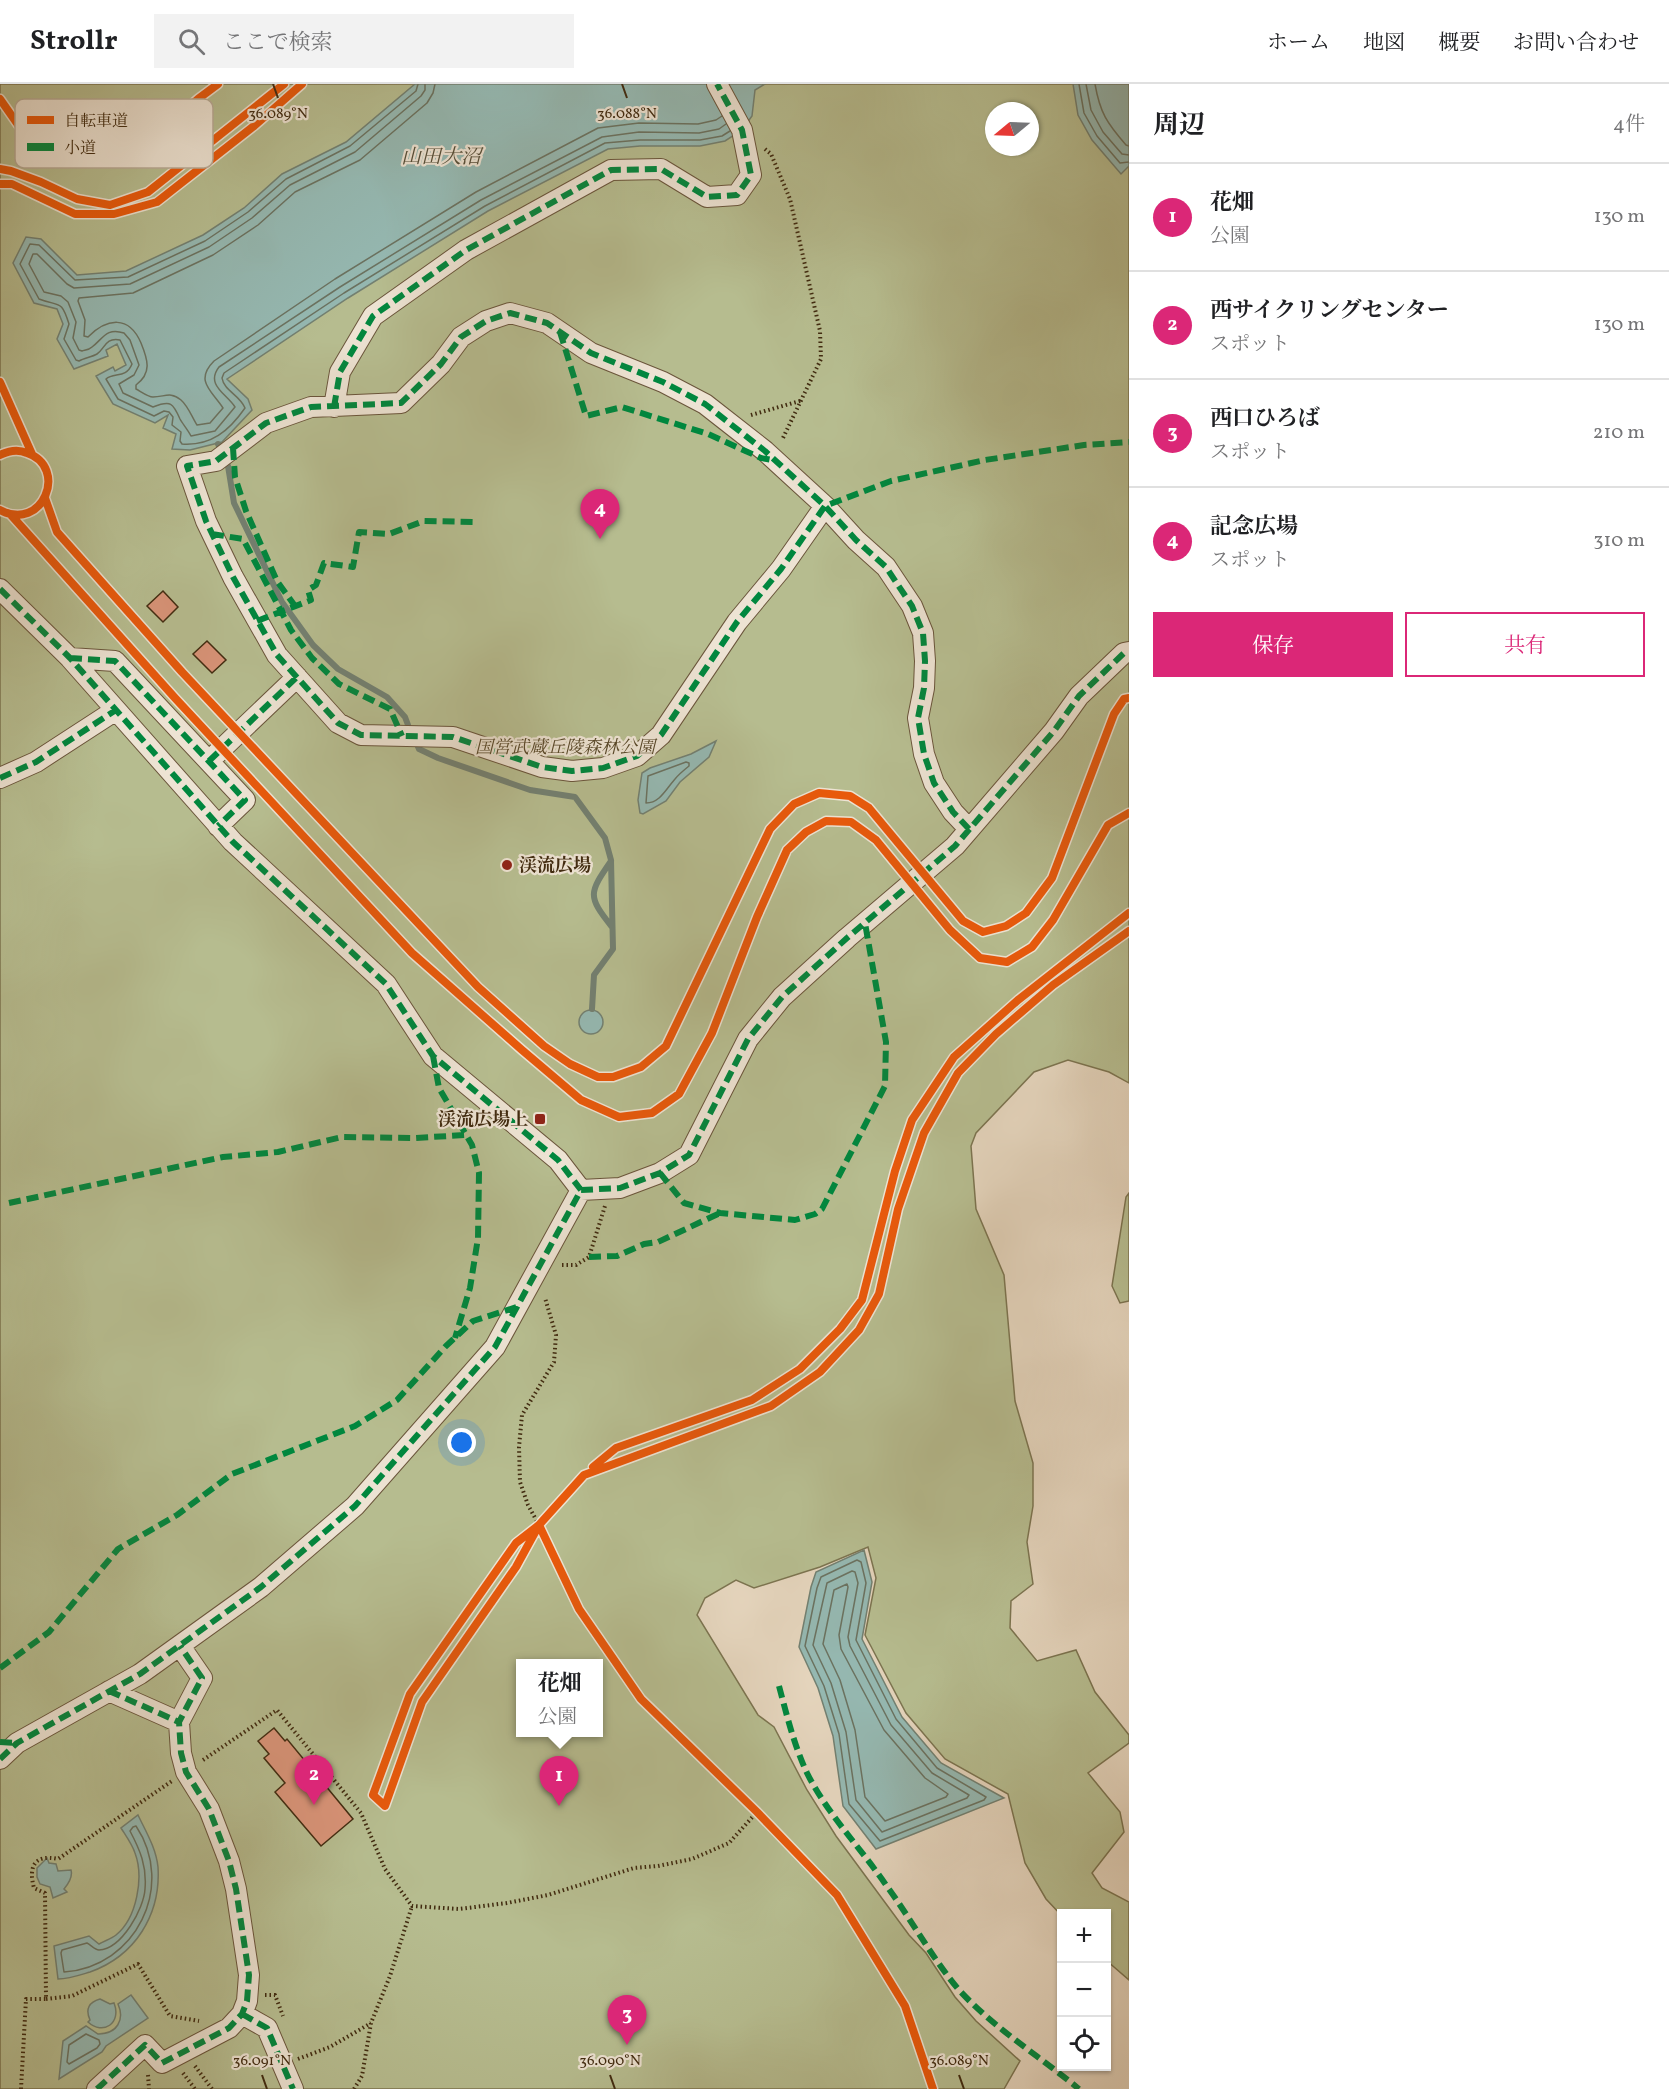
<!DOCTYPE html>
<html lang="ja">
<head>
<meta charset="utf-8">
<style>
  body { margin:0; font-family:Vollkorn,"Noto Serif JP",serif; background:#f2f2f2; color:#202124 }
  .controls { position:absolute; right:18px; bottom:18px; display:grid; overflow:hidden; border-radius:0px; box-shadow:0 2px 4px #0004 }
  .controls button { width:54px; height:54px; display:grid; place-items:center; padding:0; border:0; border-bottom:2px solid #e0e0e0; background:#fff; color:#202124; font:30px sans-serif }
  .compass { position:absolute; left:985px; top:18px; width:54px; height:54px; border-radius:50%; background:#fff; box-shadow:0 2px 4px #0004; rotate:251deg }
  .you { position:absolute; left:462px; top:1359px; width:21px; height:21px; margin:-15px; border:4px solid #fff; border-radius:50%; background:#1a73e8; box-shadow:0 0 0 9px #1a73e833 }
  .badge { display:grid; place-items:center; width:39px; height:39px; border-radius:50%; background:#db2777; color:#fff; font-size:20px; font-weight:700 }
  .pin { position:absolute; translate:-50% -50px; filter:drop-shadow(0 2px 3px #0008) }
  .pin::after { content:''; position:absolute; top:32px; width:21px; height:18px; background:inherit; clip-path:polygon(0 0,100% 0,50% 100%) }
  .popup { position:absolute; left:516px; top:1575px; width:87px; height:78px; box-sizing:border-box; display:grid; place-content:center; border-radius:0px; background:#fff; filter:drop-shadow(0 2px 4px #0005); font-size:20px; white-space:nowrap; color:#757577 }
  .popup b { font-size:22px; color:#202124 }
  .popup::after { content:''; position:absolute; left:50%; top:100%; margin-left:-12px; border:12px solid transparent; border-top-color:#fff }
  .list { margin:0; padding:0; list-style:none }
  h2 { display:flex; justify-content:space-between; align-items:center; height:78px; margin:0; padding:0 24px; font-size:26px }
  h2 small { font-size:20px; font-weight:400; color:#757577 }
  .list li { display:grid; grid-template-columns:39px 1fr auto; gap:18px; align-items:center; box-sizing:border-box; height:108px; padding:0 24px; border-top:2px solid #e0e0e0 }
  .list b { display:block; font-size:22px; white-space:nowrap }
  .list p { margin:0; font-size:20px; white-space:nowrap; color:#757577 }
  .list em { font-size:20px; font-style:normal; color:#757577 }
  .actions { display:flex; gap:12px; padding:18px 24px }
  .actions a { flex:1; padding:14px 0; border:2px solid #db2777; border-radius:0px; text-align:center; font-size:21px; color:#db2777 }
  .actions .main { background:#db2777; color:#fff }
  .icon { flex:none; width:33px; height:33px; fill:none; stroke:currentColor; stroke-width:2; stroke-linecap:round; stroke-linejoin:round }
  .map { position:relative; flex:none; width:1129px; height:2005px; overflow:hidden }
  header { display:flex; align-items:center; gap:36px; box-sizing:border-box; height:84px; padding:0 30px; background:#fff; border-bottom:2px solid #e0e0e0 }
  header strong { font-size:28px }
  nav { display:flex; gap:33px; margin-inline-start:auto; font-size:21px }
  .search { width:420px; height:54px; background:#f2f2f2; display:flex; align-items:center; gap:15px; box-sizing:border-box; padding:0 21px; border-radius:0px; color:#757577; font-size:22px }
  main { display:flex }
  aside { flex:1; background:#fff }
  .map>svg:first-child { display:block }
  .green { fill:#b6bc8f; stroke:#7c7450; stroke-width:1.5; fill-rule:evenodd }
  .water { fill:#95b8b1; stroke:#738071; stroke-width:1.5 }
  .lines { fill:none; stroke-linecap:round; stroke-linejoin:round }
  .shore { stroke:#6b7260; stroke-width:1.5 }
  .stream { stroke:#738071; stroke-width:6 }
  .building { fill:#da9479; stroke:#412b10; stroke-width:1.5 }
  .street-casing { stroke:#6a553b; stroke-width:22 }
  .path { stroke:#412b10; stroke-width:4; stroke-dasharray:1.5 3; stroke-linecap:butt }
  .street { stroke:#ede3d3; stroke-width:20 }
  .quiet { stroke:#00873e; stroke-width:6; stroke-dasharray:12 6; stroke-linecap:butt }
  .cycleway-casing { stroke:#ede3d3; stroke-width:11 }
  .cycleway { stroke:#e8590c; stroke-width:8 }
  .ticks { fill:none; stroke:#412b10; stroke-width:2 }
  .poi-dot { fill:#8f2418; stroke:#ede3d3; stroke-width:2 }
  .labels { text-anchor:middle; stroke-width:4.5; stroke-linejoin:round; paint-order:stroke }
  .park-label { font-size:18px; font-style:italic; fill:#584829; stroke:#ede3d3 }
  .poi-label { font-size:18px; font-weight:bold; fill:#412b10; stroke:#ede3d3; text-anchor:start }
  .water-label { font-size:20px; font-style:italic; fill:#564e38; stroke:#ede3d3 }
  .key { fill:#ede3d3; stroke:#b9ac98; stroke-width:1.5 }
  .key-label { font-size:16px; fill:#412b10 }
  .ticks-label { font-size:15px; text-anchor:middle; fill:#412b10; stroke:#ede3d3; stroke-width:4.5; stroke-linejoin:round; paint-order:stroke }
</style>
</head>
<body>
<header>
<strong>Strollr</strong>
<div class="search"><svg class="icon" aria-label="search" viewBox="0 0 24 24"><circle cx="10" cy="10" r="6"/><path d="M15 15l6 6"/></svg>ここで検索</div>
<nav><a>ホーム</a><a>地図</a><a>概要</a><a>お問い合わせ</a></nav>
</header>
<main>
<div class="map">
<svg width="1129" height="2005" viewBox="0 0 1129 2005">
  <rect width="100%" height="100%" fill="#e4d4bc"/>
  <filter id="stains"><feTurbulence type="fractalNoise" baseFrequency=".00333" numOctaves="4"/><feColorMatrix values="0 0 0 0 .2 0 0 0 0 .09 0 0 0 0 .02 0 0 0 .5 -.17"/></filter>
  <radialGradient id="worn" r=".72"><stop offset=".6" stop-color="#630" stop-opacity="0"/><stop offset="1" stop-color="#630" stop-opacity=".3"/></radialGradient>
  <path class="green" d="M 0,0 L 1129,0 L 1129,999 L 1109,988 L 1068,976 L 1034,988 L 976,1049 L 971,1062 L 976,1125 L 1004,1191 L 1015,1317 L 1033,1379 L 1033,1422 L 1027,1458 L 1033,1500 L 1011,1517 L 1010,1544 L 1037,1577 L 1076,1566 L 1095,1608 L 1129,1651 L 1129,1659 L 1088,1689 L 1120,1728 L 1124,1748 L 1092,1789 L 1102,1804 L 1129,1818 L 1129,1896 L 1107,1877 L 1106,1830 L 1062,1830 L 1061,1831 L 1046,1815 L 1025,1779 L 1008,1710 L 945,1675 L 906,1629 L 865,1551 L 876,1494 L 868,1463 L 820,1483 L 754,1504 L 736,1496 L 705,1514 L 697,1531 L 758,1631 L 774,1643 L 807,1706 L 836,1752 L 909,1851 L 926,1869 L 955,1913 L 976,1937 L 1020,1977 L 1004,2005 L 0,2005 ZM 994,27 L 1030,27 L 1030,63 L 994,63 ZM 520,1580 L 598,1580 L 598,1648 L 520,1648 Z
    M 1129,1109 L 1129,1217 L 1120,1219 L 1112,1202 L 1126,1113 Z"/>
  <path class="water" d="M 415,0 L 765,0 L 755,6 L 752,32 L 742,46 L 725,57 L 700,62 L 640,62 L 608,65 L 488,127 L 348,214 L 227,295 L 248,315 L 252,326 L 222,358 L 190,366 L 172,365 L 176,350 L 163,344 L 168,331 L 155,339 L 113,320 L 96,292 L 113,283 L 115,287 L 126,281 L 117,260 L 106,266 L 108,272 L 74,285 L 57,255 L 63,240 L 57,225 L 34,219 L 13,179 L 26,153 L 41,155 L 77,191 L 126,187 L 203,151 L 244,124 L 282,90 L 346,58 Z
    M 1073,0 L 1129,0 L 1129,82 L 1121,90 L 1092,56 L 1078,31 Z
    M 716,657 L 709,673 L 680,698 L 666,717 L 643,730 L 640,729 L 638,716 L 642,689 L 650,684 L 691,670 Z
    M579 938a12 12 0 1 1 24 0a12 12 0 1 1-24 0Z
    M 864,1466 L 872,1498 L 862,1555 L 902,1633 L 941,1679 L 1004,1714 L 876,1765 L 843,1722 L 833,1652 L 818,1604 L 799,1563 L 811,1503 L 816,1488 Z
    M 138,1731 C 146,1748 156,1764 158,1783 C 161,1831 135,1872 90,1888 C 80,1891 69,1895 58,1895 L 54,1862 L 89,1852 L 99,1860 C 104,1857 111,1855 116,1851 C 137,1834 144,1793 135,1769 C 132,1760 126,1752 121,1744 Z
    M 47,1774 L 49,1779 L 56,1780 L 58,1787 L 71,1786 C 73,1793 69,1799 64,1805 L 67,1808 L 53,1814 L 50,1803 L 40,1800 L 37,1793 L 37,1784 Z
    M 131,1911 L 148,1934 L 106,1962 L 102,1968 L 59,1995 L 63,1957 L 86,1942 L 98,1950 C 117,1950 125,1936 118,1920 Z
    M 100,1915 L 110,1920 L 114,1919 C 122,1939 103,1952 88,1938 L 90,1936 C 85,1925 89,1918 100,1915 Z"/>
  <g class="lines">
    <path class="shore" d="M 418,0 L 416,7 L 350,62 L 286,95 L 248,128 L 205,157 L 128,193 L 75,196 L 39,161 L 30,160 L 20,180 L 39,215 C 60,223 61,215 69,240 L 64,255 L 76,276 L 79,277 C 84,274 92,273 97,270 C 105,265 105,253 120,256 L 132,280 C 126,295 114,288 106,295 L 118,315 L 154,332 L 164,327 L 169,328 L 173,333 L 172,341 L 181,348 L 180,357 L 182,360 C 211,362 229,347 245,324 C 240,311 224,307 222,294 L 224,289 L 344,209 L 485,122 L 605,59 L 640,56 L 700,56 L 722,52 L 730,47
      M 425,0 L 425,6 L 421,12 L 355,68 L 290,101 L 252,134 L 209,163 L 130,200 L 74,204 L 67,200 L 37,170 L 33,170 L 29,180 L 44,208 L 61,212 L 68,218 L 76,238 L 73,254 L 79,266 L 82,267 C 85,266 89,266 92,263 C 103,255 106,243 124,249 L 130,256 L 139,281 L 134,291 L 119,300 L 123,309 L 153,323 C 171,316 173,319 180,335 C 182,339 188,346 191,352 L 215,347 L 235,323 C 227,310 205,301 219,283 L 340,203 L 481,116 L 602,53 L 639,48 L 699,49 L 719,45 L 726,40
      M 435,0 L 433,9 L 427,19 L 360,76 L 295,108 L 258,141 L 213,171 L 133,209 L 79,214 L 78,217 L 85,236 L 84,252 L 88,253 C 107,234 129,231 141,259 C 148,276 152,289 136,301 L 136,305 C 140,307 148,313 153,313 C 165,313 170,307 181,316 C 188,322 192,333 197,341 L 210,339 L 223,324 C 212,307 194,297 214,277 L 335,195 L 476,108 L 598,44 L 639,39 L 698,40 L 716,36 L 722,32
      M 1079,0 L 1084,29 L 1097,52 L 1120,79 L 1129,78
      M 1086,0 L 1091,26 L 1103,48 L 1122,70 L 1129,71
      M 1095,0 C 1100,29 1107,39 1126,61 L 1129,62
      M 686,678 L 689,679 L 689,682 C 684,686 679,690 675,695 C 666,705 660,719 646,719 L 648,692 Z
      M 857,1476 L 861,1478 L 866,1499 L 856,1556 L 896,1635 L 937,1684 L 986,1713 L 984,1716 L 880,1757 L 849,1720 L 839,1650 L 824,1602 L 805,1562 L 817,1504 L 821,1493 Z
      M 852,1487 L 855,1488 L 858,1499 L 848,1553 L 850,1562 L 891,1641 L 932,1689 L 969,1711 L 967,1714 L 882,1748 L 856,1716 L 846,1648 L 831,1599 L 813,1561 L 827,1499 Z
      M 847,1500 L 848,1503 L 839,1551 L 841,1565 L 884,1646 L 925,1694 L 948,1710 L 946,1713 L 885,1737 L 865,1713 L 855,1646 L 840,1596 L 823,1560 L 834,1506 Z
      M 136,1742 C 176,1802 136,1883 64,1888 L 61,1869 L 62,1866 L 87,1859 C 91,1861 95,1866 99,1866 C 122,1865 144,1824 145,1805 C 147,1782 140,1766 130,1747 L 133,1743 Z
      M 86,1950 L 99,1956 L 100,1960 L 97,1964 L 69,1980 L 67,1978 L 69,1961 Z"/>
    <path class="stream" d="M 218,360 L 228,382 L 234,419 L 282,518 L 313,561 L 338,585 L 387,613 L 405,633 L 408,641
      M 416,658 L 419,665 L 438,674 L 530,706 L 575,713 L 605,754 L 611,776 L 613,865 L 594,891 L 592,925
      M 611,777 C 589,809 587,812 612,843"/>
  </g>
  <path class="building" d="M 163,507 L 178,523 L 163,538 L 147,522 Z
    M 207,557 L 226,576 L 212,589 L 193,570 Z
    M 274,1644 L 285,1657 L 287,1655 L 353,1735 L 321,1762 L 275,1708 L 285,1699 L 264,1674 L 269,1670 L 258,1657 Z"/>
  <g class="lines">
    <g class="street-casing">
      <path id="street" d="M 334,323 L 340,288 L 373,232 L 466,166 L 611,86 L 661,85 L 707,113 L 737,111 L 751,91 L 742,46 L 717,0
        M 825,422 L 781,485 L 737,538 L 661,651 L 637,672 L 603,684 L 572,687 L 542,683 L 453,653 L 361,651 L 338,639 L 277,571 L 233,493 L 206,437 L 187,382 L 216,377 L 266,339 L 311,323 L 401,319 L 441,280 L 461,253 L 486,237 L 510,229 L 547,239 L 591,269 L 663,298 L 705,320 L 765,367 L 825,422 L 856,456 L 886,483 L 912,522 L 923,549 L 925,577 L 924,604 L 918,634 L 924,670 L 934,699 L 953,728 L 969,745
        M 0,505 L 70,574 L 233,758 L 386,900 L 433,972 L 558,1076 L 581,1106
        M 70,574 L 115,577 L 245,716 L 218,742
        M 209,677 L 297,593
        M 0,694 L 36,678 L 116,626
        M 581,1106 L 620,1104 L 660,1089 L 689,1071 L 748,955 L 782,913 L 847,854 L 955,762 L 1054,647 L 1079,612 L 1124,569 L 1129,568
        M 109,1607 L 179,1638
        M 0,1675 L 17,1659 L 140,1590 L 261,1503 L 355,1422 L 495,1263 L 581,1106
        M 242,1930 L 267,1944 L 293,2005
        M 97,2005 L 145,1961 L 162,1979 L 229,1944 L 242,1930 L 247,1917 L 249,1891 L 236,1805 L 229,1777 L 209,1725 L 186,1688 L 181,1669 L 179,1638 L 202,1594 L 180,1562"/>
    </g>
    <path class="path" d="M 765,65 L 771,70 L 790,115 L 820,247 L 821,275 L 782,356
      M 751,331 L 800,317
      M 562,1181 L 576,1181 L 589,1173 L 605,1122
      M 539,1441 L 528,1421 L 520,1398 L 519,1363 L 522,1331 L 554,1278 L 556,1251 L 545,1214
      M 203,1676 L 277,1626 L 361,1729 L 385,1785 L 412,1822 L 459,1825 L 507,1819 L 548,1811 L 634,1784 L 658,1782 L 692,1775 L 729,1759 L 757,1728
      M 265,1911 L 275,1911 L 283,1932
      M 46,1915 L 72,1912 L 138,1880 L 170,1932 L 199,1937
      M 298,1975 L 330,1963 L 371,1939
      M 195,1982 L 212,2005
      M 183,1989 L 195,2005
      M 148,1991 L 149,2005
      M 21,2005 L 26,1915 L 46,1915 L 45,1809 L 34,1804 C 28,1782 35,1770 58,1775 L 172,1697
      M 354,2005 L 362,1992 L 371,1939 L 390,1892 L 412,1822"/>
    <use href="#street" class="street"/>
    <path class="quiet" d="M 560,248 L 586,332 L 622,323 L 708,350 L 761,374 L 772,376
      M 334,323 L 340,288 L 373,232 L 466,166 L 611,86 L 661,85 L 707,113 L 737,111 L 751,91 L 742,46 L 717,0
      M 233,364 L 235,393 L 246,427 L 277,497 L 295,522
      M 212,450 L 243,455 L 291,546 L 312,574 L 339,600 L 390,625 L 402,652
      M 0,505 L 70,574 L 233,758 L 386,900 L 433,972 L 558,1076 L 581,1106
      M 257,537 L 311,516 L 308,506 L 316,501 L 324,479 L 353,483 L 359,448 L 389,450 L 424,437 L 475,438
      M 70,574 L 115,577 L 245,716 L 218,742
      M 209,677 L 297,593
      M 0,694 L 36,678 L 116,626
      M 969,745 L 953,728 L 934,699 L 924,670 L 918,634 L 924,604 L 925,577 L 923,549 L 912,522 L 886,483 L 856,456 L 825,422 L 765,367 L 705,320 L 663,298 L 591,269 L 547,239 L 510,229 L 486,237 L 461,253 L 441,280 L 401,319 L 311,323 L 266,339 L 216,377 L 187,382 L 206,437 L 233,493 L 277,571 L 338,639 L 361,651 L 453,653 L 542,683 L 572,687 L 603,684 L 637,672 L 661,651 L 737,538 L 781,485 L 825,422 L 891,397 L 985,376 L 1084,361 L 1129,358
      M 433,972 L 439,1004 L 472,1061 L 479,1089 L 478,1154 L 470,1204 L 455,1254
      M 660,1089 L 684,1119 L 720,1129 L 795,1136 L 815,1130 L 822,1125 L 885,1002 L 886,958 L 865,839
      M 581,1106 L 620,1104 L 660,1089 L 689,1071 L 748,955 L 782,913 L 847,854 L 955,762 L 1054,647 L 1079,612 L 1124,569 L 1129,568
      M 9,1119 L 223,1073 L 278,1068 L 342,1053 L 415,1054 L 465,1051
      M 589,1173 L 617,1172 L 644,1160 L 658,1158 L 720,1129
      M 0,1584 L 49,1548 L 118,1465 L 177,1431 L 232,1390 L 355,1342 L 397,1316 L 446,1262 L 473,1237 L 517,1223
      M 779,1602 C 787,1632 794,1661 807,1689 C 828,1731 860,1763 886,1801 C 911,1835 932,1874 959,1906 C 994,1944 1039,1972 1079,2005
      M 109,1607 L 179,1638
      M 0,1658 L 17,1659
      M 0,1675 L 17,1659 L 140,1590 L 261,1503 L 355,1422 L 495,1263 L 581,1106
      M 242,1930 L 267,1944 L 293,2005
      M 97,2005 L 145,1961 L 162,1979 L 229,1944 L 242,1930 L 247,1917 L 249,1891 L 236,1805 L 229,1777 L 209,1725 L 186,1688 L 181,1669 L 179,1638 L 202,1594 L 180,1562"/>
    <g class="cycleway-casing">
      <path id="cycleway" d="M 0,15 L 28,55 L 64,70 L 103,77 L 153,54 L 198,15 L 218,0
        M 0,85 L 11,87 L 41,98 L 77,115 L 110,121 L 148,108 L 284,0
        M 0,100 L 12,100 L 75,130 L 114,130 L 157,118 L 254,42 L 302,0
        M 0,298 L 32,370
        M 0,371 C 8,367 18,365 27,369 C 69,383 43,449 0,426
        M 45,414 L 57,448 L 182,588 L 478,903 L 544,962 L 570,980 L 598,993 L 613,993 L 641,983 L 666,962 L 770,745 L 794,720 L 819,709 L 850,712 L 869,724 L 963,837 L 983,848 L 1006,842 L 1026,829 L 1052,794 L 1114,630 L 1124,615 L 1129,614
        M 11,431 L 175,614 L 412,869 L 522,966 L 581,1016 L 619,1033 L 652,1029 L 679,1010 L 712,949 L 757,833 L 787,766 L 806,748 L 826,737 L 851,738 L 876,756 L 950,846 L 980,874 L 1007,878 L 1032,863 L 1053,836 L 1108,741 L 1129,729
        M 593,1383 L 616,1364 L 752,1316 L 800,1285 L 840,1245 L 862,1216 L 895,1087 L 912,1036 L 954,973 L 1018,916 L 1129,829
        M 539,1441 L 516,1483 L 422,1618 L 385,1722 L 373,1711 L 410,1610 L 516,1459 L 539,1441 L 584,1391 L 771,1322 L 820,1288 L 859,1246 L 879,1210 L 898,1125 L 924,1049 L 958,989 L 996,950 L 1053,901 L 1129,847
        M 539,1441 L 579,1525 L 641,1615 L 757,1728 L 837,1811 L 905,1922 L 933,2005"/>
    </g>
    <use href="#cycleway" class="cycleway"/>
  </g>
  <path class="ticks" d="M 273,0 L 278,14M 622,0 L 627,14M 262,1991 L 267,2005M 610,1991 L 615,2005M 959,1991 L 964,2005"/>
  <g class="poi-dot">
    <circle cx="507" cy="781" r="6"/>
    <rect x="534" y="1029" width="12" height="12" rx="3"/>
  </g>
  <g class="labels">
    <g class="park-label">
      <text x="565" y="669">国営武蔵丘陵森林公園</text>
    </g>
    <g class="poi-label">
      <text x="519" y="787">渓流広場</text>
      <text x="528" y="1041" text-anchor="end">渓流広場上</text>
    </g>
    <g class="water-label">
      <text x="441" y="79">山田大沼</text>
    </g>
  </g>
  <rect x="15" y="15" width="198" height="69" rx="9" class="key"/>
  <rect x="27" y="32" width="27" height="8" fill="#e8590c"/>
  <rect x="27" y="59" width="27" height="8" fill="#00873e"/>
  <g class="key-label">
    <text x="64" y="42">自転車道</text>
    <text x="64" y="69">小道</text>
  </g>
  <g class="ticks-label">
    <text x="278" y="34">36.089°N</text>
    <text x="627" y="34">36.088°N</text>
    <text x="262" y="1981">36.091°N</text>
    <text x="610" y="1981">36.090°N</text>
    <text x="959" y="1981">36.089°N</text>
  </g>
  <rect width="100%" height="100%" filter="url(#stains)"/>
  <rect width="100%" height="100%" fill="url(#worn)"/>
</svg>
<div class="controls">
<button>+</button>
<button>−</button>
<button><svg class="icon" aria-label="locate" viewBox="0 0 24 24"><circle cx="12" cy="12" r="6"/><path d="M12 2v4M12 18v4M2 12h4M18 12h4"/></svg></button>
</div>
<svg class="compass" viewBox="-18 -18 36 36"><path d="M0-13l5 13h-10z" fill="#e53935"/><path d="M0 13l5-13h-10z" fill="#757577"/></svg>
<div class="you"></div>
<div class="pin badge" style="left:559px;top:1722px">1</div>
<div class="popup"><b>花畑</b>公園</div>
<div class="pin badge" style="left:314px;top:1721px">2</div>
<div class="pin badge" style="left:627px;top:1961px">3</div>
<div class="pin badge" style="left:600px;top:455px">4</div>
</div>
<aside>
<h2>周辺<small>4件</small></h2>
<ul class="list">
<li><span class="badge">1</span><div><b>花畑</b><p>公園</p></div><em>130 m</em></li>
<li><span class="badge">2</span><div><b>西サイクリングセンター</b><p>スポット</p></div><em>130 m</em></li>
<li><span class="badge">3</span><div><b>西口ひろば</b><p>スポット</p></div><em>210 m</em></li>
<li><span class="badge">4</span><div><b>記念広場</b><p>スポット</p></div><em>310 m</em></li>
</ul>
<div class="actions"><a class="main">保存</a><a>共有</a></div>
</aside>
</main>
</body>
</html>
